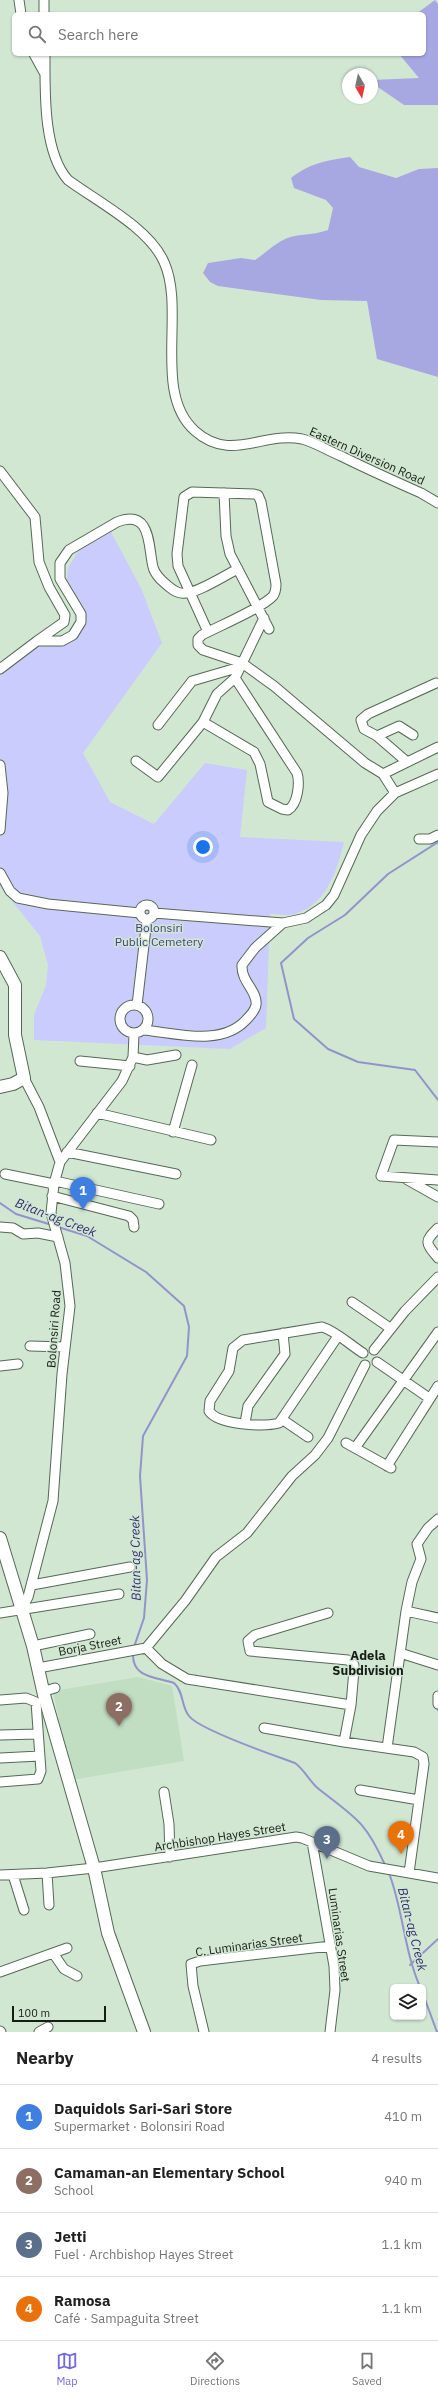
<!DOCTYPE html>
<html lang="en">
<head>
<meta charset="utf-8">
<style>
  body { margin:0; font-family:"IBM Plex Sans",sans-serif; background:#f2f2f2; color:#222 }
  .controls { position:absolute; right:12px; bottom:12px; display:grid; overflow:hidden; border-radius:6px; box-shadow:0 1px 3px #0004 }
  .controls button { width:36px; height:36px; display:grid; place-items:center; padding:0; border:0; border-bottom:1px solid #e0e0e0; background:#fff; color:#222; font:20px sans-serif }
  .compass { position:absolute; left:342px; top:68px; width:36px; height:36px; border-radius:50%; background:#fff; box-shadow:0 1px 3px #0004; rotate:171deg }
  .scale { position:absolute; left:12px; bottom:10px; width:94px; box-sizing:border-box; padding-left:4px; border:2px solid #151d16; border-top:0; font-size:11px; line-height:14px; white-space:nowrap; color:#151d16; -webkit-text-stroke:3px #d1e7d2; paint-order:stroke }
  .you { position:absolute; left:203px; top:847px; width:14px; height:14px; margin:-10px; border:3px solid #fff; border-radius:50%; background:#1a73e8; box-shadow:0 0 0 6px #1a73e833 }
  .badge { display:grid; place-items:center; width:26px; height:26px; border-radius:50%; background:#7368e3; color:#fff; font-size:13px; font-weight:700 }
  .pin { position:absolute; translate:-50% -33px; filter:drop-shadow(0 1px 2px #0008) }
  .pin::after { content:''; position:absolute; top:21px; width:14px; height:12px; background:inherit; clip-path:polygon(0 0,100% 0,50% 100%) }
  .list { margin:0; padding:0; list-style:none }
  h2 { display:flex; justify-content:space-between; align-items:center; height:52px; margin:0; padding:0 16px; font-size:17px }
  h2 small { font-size:13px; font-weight:400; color:#767676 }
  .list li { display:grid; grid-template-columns:26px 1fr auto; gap:12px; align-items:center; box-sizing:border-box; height:64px; padding:0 16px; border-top:1px solid #e0e0e0 }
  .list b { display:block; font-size:15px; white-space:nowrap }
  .list p { margin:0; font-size:13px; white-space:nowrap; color:#767676 }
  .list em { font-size:13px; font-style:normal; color:#767676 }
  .icon { flex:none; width:22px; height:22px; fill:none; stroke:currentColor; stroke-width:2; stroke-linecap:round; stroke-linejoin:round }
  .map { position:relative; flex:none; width:438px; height:2032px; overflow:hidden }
  .search { position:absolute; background:#fff; box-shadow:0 1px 3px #0004; left:12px; right:12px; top:12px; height:44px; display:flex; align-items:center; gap:10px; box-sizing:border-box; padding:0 14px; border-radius:6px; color:#767676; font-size:15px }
  .sheet { height:308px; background:#fff }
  nav { display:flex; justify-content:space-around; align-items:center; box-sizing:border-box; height:56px; border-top:1px solid #e0e0e0; background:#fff; font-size:11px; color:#767676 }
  nav a { display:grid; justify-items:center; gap:2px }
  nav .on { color:#7368e3 }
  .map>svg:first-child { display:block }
  .built { fill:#c1ddc2 }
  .green { fill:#caccfd }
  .forest { fill:#a7a8e1 }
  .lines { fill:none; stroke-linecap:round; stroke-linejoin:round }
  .stream { stroke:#9393cb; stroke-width:2 }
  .minor-casing { stroke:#566956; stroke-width:11 }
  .major-casing { stroke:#566956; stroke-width:14 }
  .minor { stroke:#fff; stroke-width:9 }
  .major { stroke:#fff; stroke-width:12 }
  .labels { text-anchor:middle; stroke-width:3; stroke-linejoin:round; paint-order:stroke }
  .street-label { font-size:12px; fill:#151d16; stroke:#d1e7d2 }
  .park-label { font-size:12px; fill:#443f84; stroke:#d1e7d2 }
  .water-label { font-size:13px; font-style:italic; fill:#362f73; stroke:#d1e7d2 }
  .neighbourhood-label { font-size:13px; font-weight:bold; fill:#151d16; stroke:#d1e7d2 }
</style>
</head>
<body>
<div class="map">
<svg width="438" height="2032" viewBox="0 0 438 2032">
  <rect width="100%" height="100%" fill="#d1e7d2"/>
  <path class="built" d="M 138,1677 L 172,1686 L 184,1761 L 71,1780 L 53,1691 Z"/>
  <path class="green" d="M 111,532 L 141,588 L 162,643 L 83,753 L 110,802 L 154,824 L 205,763 L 247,770 L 240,837 L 344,842 C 337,871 327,904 295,914 C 288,916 278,914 270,914 L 266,1028 L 230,1049 L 34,1040 L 34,1015 L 46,985 L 48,965 L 40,936 L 0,886 L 0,671 L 33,647 L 65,645 L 76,639 L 84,624 L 66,586 L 68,568 L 78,551 Z"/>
  <path class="forest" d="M 435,0 L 438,4 L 438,105 L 404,105 L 372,83 L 372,80 L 419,78 L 399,54 L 424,54 L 424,14 L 416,14 Z
    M 350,157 L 359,167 L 396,178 L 419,169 L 438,168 L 438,377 L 377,359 L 367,301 L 321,300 L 218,286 L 210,282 L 203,273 L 208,263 L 241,258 L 255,260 C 267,252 280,238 295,236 C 307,234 317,234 328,230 L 333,208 L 326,200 L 294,188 L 291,178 C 310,163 328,160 350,157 Z"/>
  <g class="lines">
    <path class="stream" d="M 438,842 L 388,874 L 345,915 L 308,938 L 281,963 L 294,1019 L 328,1049 L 358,1062 L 415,1070 L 438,1100
      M 0,1203 L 16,1214 L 52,1225
      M 58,1227 L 87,1236 L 146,1272 L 184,1306 L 189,1327 L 187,1356 L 143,1436 L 140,1476 L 147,1580 L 144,1618 L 134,1647
      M 133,1654 C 132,1678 156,1677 174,1683 C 184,1692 181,1706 189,1716 C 199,1730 276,1756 295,1763 C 306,1771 310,1783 320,1790 C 356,1818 366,1822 385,1865
      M 436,1706 L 438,1710
      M 389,1873 C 403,1910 404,1950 420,1987
      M 410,1965 L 438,1939
      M 423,1994 L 437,2032"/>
    <g class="minor-casing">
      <path id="minor" d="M 19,0 L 21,14
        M 44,0 L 44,14
        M 34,54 L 45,74
        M 45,54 C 45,91 43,152 68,180 C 98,202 149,228 164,262 C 186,310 152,393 195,431 C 231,463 263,431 302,439 C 315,442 328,451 341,456 C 367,469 394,481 421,493 L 438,503
        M 0,471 L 35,517 L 39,562 L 49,587 L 65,615 L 64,622 L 37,641
        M 224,493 L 226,536 L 230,554 L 269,629
        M 208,632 L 178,566 L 177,554 L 184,497 L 192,492 L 254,494 L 258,495 L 261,502 L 276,584 C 276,588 276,592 273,596 C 262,608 219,626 202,635 L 198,639 L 198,645 L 203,650 L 242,663 L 274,686 L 365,763 L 383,774 L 395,793
        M 0,669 L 37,641 L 62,641 L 73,635 L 81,622 L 81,614 L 60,579 L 60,563 L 69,550 L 117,522 C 152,508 148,547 153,567 C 155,575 162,581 168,586 C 173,590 178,594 185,593 C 198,593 225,575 238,569
        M 203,722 L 254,752 L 260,764 L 268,802 L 282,809 L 288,810 C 298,804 300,783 297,773 L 235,678
        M 158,725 L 192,681 L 240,667
        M 377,736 L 399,726 L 413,735
        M 136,761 L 158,777 L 203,722 L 217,694 L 235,678 L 264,618
        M 407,762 L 377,736 L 364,729 L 361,720 L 368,714 L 436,683
        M 0,765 L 3,793 L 0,830
        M 383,774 L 438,747
        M 419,839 L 430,839 L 438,835
        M 0,873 L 10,891 L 18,898 L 48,904 L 140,913
        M140 912a7 7 0 1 1 14 0a7 7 0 1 1-14 0Z
        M 154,913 L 283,923 L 306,918 L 326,905 L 334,895 L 361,835 L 377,811 L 395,793 L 438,774
        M120 1019a14 14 0 1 1 28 0a14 14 0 1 1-28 0Z
        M 137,1005 L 147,919
        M 144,1030 C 176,1033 221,1047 246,1020 C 250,1016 255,1011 256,1005 C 258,991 241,982 242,965 L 255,948 L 283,923
        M 133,1057 L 147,1060 L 176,1055
        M 80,1061 L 130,1066
        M 24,1078 L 39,1107 L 60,1162
        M 97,1113 L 211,1140
        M 173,1132 L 192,1065
        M 438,1142 L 394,1140 L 381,1176 L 438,1180
        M 67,1152 L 176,1174
        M 5,1174 L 54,1184
        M 406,1179 L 438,1197
        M 55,1181 L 159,1204
        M 52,1196 L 129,1216 L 133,1220 L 134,1227
        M 0,1227 L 13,1228 L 23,1234 L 38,1233 L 58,1237
        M 438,1228 C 424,1242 425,1242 438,1258
        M 352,1302 L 390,1328
        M 338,1336 L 279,1423 C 264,1427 218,1425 209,1411 L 210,1401 L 229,1371 L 233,1348 L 243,1340 L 322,1327 C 336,1331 350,1345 363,1353
        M 30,1346 L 65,1347
        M 374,1350 L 405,1311 L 438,1277
        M 377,1362 L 429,1398
        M 0,1366 L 18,1364
        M 283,1420 L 308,1437
        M 245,1423 L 248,1406 L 285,1354 L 283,1333
        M 346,1443 L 391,1468
        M 355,1448 L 438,1332
        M 387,1466 L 438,1386
        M 32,1585 L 130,1567
        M 21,1610 L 28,1597 L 53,1501 L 62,1374 L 70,1306 L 65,1263 L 51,1213 L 54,1184 L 60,1162 L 122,1081 L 133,1057 L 134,1034
        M 406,1611 L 438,1618
        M 0,1613 L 119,1594
        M 328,1613 L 255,1635 L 248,1641 L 250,1651 L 348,1660 L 354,1665 L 354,1670 L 351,1705 L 344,1742 L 414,1752 L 423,1757 L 424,1764 L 409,1873
        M 33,1646 L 90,1634
        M 146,1648 L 185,1601 L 216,1557 L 247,1533 L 292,1476 L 315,1455 L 328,1438 L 365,1365
        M 146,1648 L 162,1664 L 187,1679 L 351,1705
        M 400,1653 L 438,1665
        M 38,1668 L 146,1648
        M 44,1695 L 45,1691 L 55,1688
        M 438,1696 L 438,1704
        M 0,1700 L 26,1698 L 36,1702 L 41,1771 L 38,1779 L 0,1782
        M 264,1728 L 344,1742
        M 0,1735 L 38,1734
        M 387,1748 L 406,1611 L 412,1582 L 421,1559 L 417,1544 L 428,1528 L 438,1519
        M 0,1758 L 40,1756
        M 360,1790 L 419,1800
        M 164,1792 L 169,1824 L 170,1857
        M 312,1842 L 334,1966 L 335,1990 L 330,2032
        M 47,1873 L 49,1905
        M 0,1875 L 47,1873 L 94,1868 L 296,1837 L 302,1838 L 369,1866 L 438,1878
        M 13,1875 L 24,1910
        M 53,1953 L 64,1969 L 77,1976
        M 0,1972 L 67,1948
        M 0,2031 L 1,2032
        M 39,2032 L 48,2027
        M 204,2032 L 193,1986 L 191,1964 L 200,1961 L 331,1946"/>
    </g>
    <g class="major-casing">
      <path id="major" d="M 0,957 L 15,985 L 15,1035 L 24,1078 L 13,1084 L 0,1087
        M 0,1538 L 33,1646 L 44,1695 L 94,1868 L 108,1933 L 144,2032"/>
    </g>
    <use href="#minor" class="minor"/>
    <use href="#major" class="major"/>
  </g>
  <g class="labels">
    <g class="street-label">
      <text transform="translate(367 456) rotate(24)" y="4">Eastern Diversion Road</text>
      <text transform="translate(54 1329) rotate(-86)" y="4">Bolonsiri Road</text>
      <text transform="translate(90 1646) rotate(-11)" y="4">Borja Street</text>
      <text transform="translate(220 1837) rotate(-9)" y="4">Archbishop Hayes Street</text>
      <text transform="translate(339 1935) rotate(82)" y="4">Luminarias Street</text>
      <text transform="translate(249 1945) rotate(-8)" y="4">C. Luminarias Street</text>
    </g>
    <g class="park-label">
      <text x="159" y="932">Bolonsiri<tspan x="159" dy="14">Public Cemetery</tspan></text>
    </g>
    <g class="water-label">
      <text transform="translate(56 1217) rotate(21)" y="5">Bitan-ag Creek</text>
      <text transform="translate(135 1558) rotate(-91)" y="5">Bitan-ag Creek</text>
      <text transform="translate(413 1929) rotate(76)" y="5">Bitan-ag Creek</text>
    </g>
    <g class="neighbourhood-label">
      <text x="368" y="1660">Adela<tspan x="368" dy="15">Subdivision</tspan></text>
    </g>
  </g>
</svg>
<div class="controls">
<button><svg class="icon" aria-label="layers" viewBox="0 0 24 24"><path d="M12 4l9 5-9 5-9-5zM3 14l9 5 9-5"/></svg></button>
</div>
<svg class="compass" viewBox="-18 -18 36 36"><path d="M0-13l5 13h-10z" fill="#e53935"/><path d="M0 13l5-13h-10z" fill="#767676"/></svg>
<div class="scale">100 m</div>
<div class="you"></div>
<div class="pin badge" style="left:83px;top:1210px;background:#3f7fe0">1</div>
<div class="pin badge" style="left:119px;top:1726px;background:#8d6e63">2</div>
<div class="pin badge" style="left:327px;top:1859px;background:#5c6f8a">3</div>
<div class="pin badge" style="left:401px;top:1854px;background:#e8710a">4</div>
<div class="search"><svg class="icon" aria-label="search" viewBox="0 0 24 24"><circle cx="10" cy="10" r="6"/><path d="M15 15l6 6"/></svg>Search here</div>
</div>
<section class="sheet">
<h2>Nearby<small>4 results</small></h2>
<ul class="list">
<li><span class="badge" style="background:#3f7fe0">1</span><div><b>Daquidols Sari-Sari Store</b><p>Supermarket · Bolonsiri Road</p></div><em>410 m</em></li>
<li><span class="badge" style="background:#8d6e63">2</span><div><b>Camaman-an Elementary School</b><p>School</p></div><em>940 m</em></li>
<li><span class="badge" style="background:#5c6f8a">3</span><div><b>Jetti</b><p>Fuel · Archbishop Hayes Street</p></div><em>1.1 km</em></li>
<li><span class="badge" style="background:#e8710a">4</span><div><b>Ramosa</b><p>Café · Sampaguita Street</p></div><em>1.1 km</em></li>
</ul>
</section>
<nav>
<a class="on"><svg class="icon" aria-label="map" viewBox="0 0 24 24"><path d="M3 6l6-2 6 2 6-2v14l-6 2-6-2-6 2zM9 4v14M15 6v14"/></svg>Map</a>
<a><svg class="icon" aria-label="directions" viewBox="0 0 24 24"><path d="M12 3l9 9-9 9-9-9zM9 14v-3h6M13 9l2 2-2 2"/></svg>Directions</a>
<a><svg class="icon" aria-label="saved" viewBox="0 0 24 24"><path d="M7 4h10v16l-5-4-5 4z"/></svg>Saved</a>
</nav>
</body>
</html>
